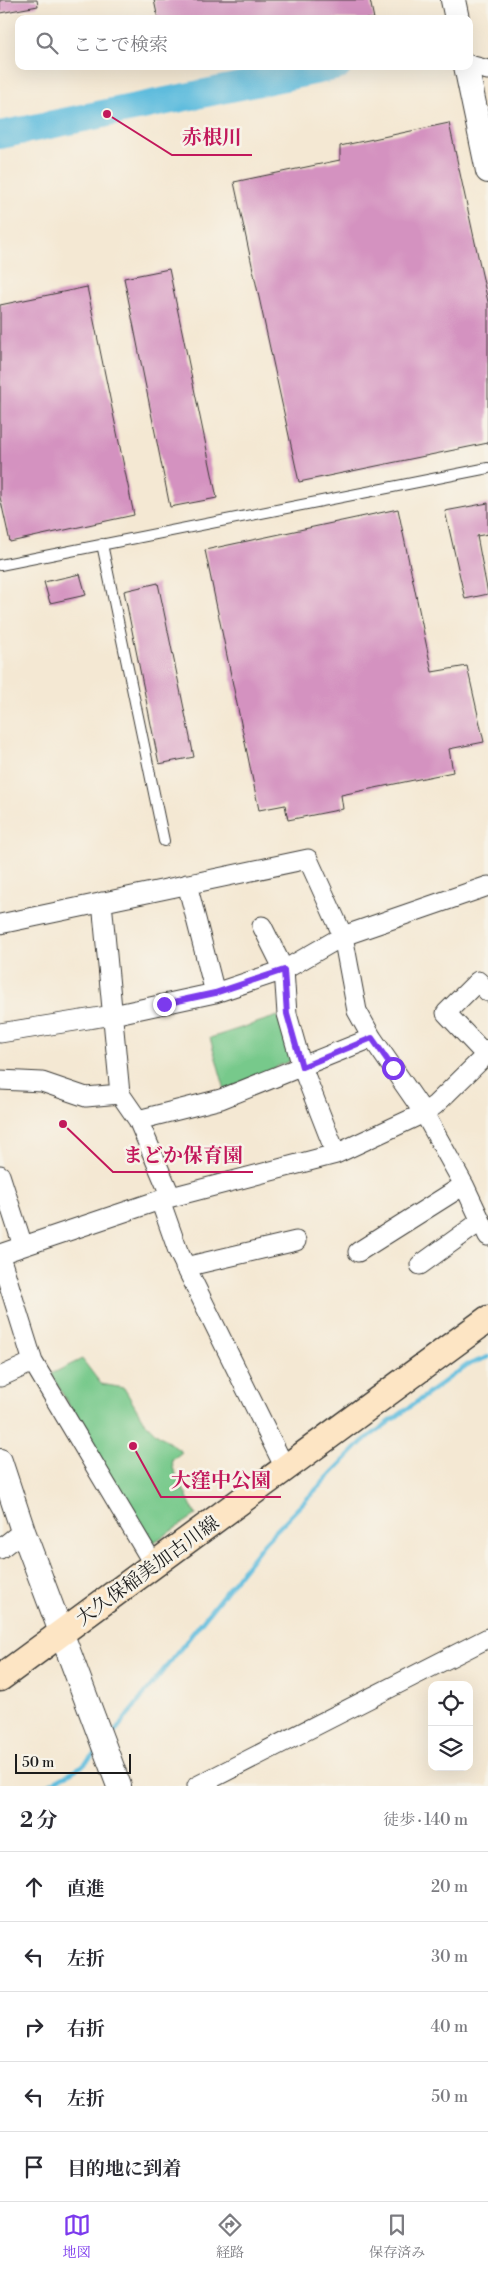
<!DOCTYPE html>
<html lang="ja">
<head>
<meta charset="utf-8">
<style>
  body { margin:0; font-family:"Libre Bodoni","Noto Serif JP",serif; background:#f7f7f7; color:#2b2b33 }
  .controls { position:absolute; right:15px; bottom:15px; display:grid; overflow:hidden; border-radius:10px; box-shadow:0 5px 20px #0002 }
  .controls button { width:45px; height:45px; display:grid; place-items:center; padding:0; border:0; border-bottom:1px solid #e1e1e2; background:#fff; color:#2b2b33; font:25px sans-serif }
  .scale { position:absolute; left:15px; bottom:12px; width:116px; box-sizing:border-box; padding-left:5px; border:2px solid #1c1c1c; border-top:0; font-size:14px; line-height:18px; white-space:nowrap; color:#1c1c1c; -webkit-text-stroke:4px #f7f3e8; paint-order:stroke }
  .stop { position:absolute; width:15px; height:15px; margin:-11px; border:4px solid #7c3aed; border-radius:50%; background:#fff }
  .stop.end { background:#7c3aed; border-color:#fff; box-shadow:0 1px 5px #0008 }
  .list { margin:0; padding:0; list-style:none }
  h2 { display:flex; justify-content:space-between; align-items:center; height:65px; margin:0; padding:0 20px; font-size:21px }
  h2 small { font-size:16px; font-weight:400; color:#7c7c81 }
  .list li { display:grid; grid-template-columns:32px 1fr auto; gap:15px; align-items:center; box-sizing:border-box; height:70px; padding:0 20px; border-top:1px solid #e1e1e2 }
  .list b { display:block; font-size:19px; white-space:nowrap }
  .list em { font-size:16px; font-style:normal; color:#7c7c81 }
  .icon { flex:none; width:28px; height:28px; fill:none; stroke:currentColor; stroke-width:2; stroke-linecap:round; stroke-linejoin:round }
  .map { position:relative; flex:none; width:488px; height:1786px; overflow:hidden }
  .search { position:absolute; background:#fff; box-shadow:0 5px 20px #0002; left:15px; right:15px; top:15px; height:55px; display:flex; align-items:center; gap:12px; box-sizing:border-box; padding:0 18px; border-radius:10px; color:#7c7c81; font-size:19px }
  .sheet { height:415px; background:#fff }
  nav { display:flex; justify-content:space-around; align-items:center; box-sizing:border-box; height:70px; border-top:1px solid #e1e1e2; background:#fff; font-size:14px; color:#7c7c81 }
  nav a { display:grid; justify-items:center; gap:2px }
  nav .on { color:#7c3aed }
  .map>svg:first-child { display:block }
  .green { fill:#77c98b; stroke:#4a7254 }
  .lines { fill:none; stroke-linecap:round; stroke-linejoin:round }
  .stream { stroke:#60bdde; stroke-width:4.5 }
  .river { stroke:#60bdde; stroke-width:28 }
  .building { fill:#d492c0 }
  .service-casing { stroke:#3c3b37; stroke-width:12 }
  .minor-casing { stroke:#3c3b37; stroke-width:21 }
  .tertiary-casing { stroke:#3c3b37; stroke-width:26 }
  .secondary-casing { stroke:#3c3b37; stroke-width:29 }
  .service { stroke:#fff; stroke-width:10 }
  .minor { stroke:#fff; stroke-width:19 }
  .tertiary { stroke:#fff; stroke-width:24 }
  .secondary { stroke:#fde5c4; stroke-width:26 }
  .route { stroke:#7c3aed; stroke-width:6 }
  .labels { text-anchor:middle; stroke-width:5; stroke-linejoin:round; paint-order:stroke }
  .street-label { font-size:19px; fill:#1c1c1c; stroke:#f7f3e8 }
  .leader { fill:none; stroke:#c2185b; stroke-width:2 }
  .callout-dot { fill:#c2185b; stroke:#f7f3e8; stroke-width:2 }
  .callout-label { font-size:20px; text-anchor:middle; font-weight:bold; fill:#c2185b; stroke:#f7f3e8; stroke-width:5; stroke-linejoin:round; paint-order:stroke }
</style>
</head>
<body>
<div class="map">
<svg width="488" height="1786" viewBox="0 0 488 1786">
  <rect width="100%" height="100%" fill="#f7f3e8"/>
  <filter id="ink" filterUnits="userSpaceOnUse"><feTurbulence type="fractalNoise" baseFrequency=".02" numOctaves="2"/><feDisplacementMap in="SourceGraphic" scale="10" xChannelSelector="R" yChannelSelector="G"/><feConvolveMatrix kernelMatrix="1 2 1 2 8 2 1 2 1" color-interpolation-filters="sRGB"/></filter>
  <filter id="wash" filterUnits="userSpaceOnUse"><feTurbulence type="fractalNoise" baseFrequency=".0096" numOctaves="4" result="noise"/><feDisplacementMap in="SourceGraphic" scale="20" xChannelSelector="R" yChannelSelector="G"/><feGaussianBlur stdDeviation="1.12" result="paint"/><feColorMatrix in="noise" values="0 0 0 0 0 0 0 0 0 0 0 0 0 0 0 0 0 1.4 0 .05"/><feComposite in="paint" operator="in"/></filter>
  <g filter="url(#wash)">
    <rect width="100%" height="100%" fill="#f4e8d3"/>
    <path class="green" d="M 278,1016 L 292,1060 L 225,1090 L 210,1038 Z
      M 82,1359 L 101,1384 L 124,1388 L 143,1420 L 156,1433 L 182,1452 L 172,1460 L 173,1468 L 196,1515 L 154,1542 L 146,1539 L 51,1374 Z"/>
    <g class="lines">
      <path class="stream" d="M 109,1739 L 265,1542 L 362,1442 L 467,1365 L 488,1357
        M 46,1786 L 82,1766 L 98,1750"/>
      <path class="river" d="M 0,135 L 338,66"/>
    </g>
    <g id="blocks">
      <path class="building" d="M 0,0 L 37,0 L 38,6 L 0,13 Z
        M 154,0 L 370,0 L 374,19 L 158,19 Z
        M 449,123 L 488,302 L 488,443 L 299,482 L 234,182 L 340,160 L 340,146 Z
        M 169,269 L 217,498 L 170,507 L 124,278 Z
        M 87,287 L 134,515 L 10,542 L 0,497 L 0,305 Z
        M 488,503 L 488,534 L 477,536 L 488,594 L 465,599 L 445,511 Z
        M 398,509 L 432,672 L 467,666 L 484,742 L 449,749 L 453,772 L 341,795 L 343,809 L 288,820 L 285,805 L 259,810 L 205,550 Z
        M 80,574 L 86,595 L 50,603 L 44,582 Z
        M 158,583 L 194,757 L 159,764 L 124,591 Z"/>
    </g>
  </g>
  <g filter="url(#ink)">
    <use href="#blocks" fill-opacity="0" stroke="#3c3b37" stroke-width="1"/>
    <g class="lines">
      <g class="service-casing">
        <path id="service" d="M 102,544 L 164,841
          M 0,565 L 488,468"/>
      </g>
      <g class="minor-casing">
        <path id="minor" d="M 469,65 L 488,70
          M 187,884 L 215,993
          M 102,902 L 120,1094 L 138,1120 L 171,1197
          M 0,924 L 308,859 L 343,936 L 357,1011 L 372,1038 L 424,1113 L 464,1185 L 488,1236
          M 262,926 L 284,970 L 287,1014 L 302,1067 L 336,1154
          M 488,992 L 478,981 L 446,1013 L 480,1049 L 488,1050
          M 0,1033 L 113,1015 L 215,993 L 284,970 L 343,936 L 488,886
          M 0,1080 L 42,1082 L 86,1097 L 120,1094
          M 138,1120 L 221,1099 L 372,1038
          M 0,1175 L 23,1246
          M 160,1200 L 178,1251 L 285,1468
          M 358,1252 L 464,1185
          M 0,1254 L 160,1200 L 336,1154 L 424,1113 L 435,1105 L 488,1053
          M 0,1256 L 33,1362
          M 420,1265 L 481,1221
          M 185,1267 L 296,1241
          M 0,1377 L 33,1362 L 154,1565
          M 0,1549 L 23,1531
          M 197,1786 L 488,1638"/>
      </g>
      <g class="tertiary-casing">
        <path id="tertiary" d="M 453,0 L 457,19
          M 466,66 L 488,171
          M 0,1461 L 23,1531 L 119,1786"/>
      </g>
      <g class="secondary-casing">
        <path id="secondary" d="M 0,1678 L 488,1319"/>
      </g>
      <use href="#service" class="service"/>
      <use href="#minor" class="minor"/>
      <use href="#tertiary" class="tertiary"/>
      <use href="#secondary" class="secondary"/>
    </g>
  </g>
  <g class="lines" filter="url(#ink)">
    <path class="route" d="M 164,1004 L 215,993 L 284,970 L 287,1014 L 302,1067 L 372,1038 L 393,1068"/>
  </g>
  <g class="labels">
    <g class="street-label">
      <text transform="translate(147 1570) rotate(-36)" y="7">大久保稲美加古川線</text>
    </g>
  </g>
  <path class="leader" d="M107 114L172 155H252M63 1124L113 1172H253M133 1446L161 1497H281"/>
  <g class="callout-dot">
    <circle cx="107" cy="114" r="5"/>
    <circle cx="63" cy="1124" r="5"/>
    <circle cx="133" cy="1446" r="5"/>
  </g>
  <g class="callout-label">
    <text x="212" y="144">赤根川</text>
    <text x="183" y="1162">まどか保育園</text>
    <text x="221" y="1487">大窪中公園</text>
  </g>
</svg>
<div class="controls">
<button><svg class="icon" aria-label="locate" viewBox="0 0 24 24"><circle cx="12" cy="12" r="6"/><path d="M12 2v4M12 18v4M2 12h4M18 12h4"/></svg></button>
<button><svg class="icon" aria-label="layers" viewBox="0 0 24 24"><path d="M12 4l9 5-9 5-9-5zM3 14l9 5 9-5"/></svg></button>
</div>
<div class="scale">50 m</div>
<div class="stop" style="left:393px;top:1068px"></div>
<div class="stop end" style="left:164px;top:1004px"></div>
<div class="search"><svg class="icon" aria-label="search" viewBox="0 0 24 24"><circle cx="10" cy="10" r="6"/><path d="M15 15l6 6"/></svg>ここで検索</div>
</div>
<section class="sheet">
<h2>2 分<small>徒歩 · 140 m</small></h2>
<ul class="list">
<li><svg class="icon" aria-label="ahead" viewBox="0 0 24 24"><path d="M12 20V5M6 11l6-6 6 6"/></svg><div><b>直進</b></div><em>20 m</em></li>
<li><svg class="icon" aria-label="left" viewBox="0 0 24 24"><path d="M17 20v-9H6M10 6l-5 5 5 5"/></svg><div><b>左折</b></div><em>30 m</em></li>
<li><svg class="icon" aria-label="right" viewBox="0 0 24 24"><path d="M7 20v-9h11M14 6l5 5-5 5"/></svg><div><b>右折</b></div><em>40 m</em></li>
<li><svg class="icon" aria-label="left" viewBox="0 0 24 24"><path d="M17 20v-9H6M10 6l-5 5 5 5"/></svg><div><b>左折</b></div><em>50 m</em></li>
<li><svg class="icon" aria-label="arrive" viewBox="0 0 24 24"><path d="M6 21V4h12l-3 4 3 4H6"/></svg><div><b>目的地に到着</b></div></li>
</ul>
</section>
<nav>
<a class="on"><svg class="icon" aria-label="map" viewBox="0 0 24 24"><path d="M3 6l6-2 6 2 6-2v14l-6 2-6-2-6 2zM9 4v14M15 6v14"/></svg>地図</a>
<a><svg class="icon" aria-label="directions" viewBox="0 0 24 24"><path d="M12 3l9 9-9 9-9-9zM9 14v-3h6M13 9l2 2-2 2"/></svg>経路</a>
<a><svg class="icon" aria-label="saved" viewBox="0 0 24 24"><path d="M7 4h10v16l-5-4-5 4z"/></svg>保存済み</a>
</nav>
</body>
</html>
